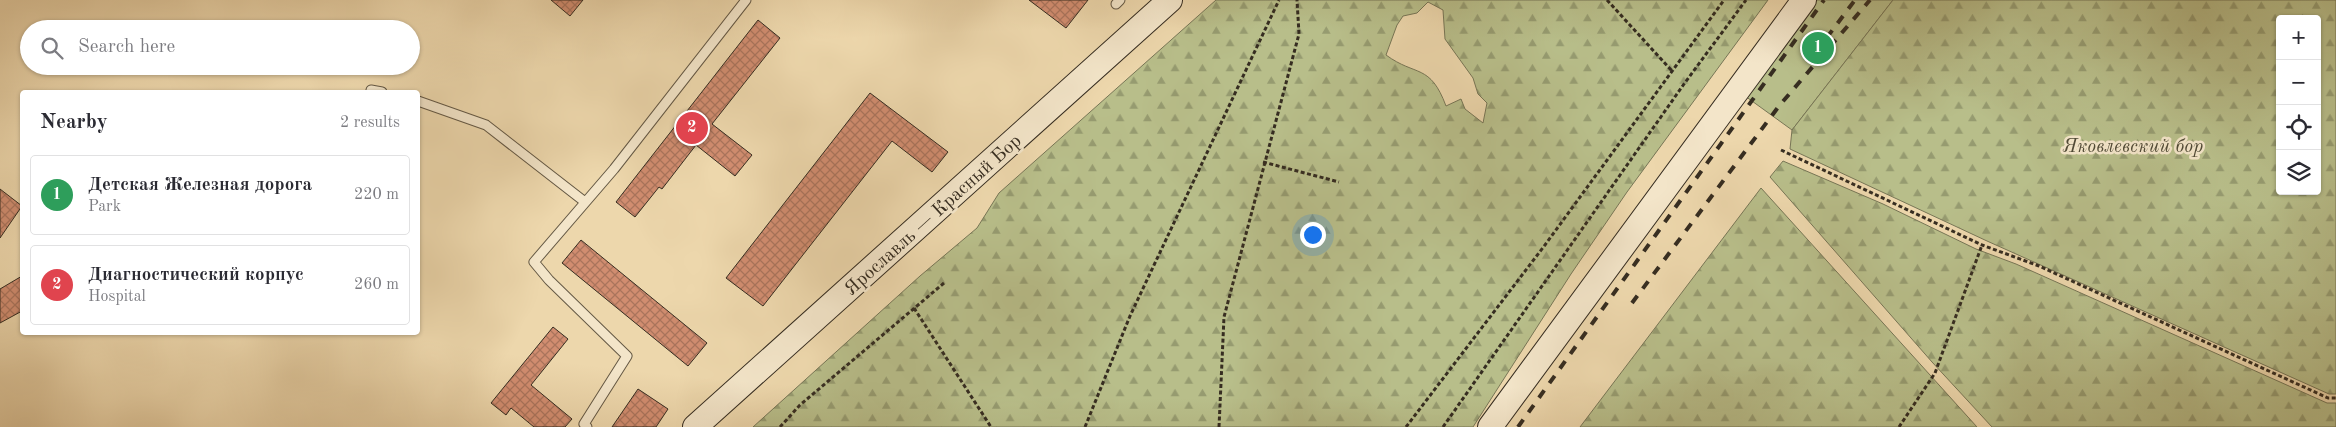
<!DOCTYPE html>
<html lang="en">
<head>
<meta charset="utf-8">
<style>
  body { margin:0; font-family:"Old Standard TT",serif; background:#f7f7f7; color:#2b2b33 }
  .controls { position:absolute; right:15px; top:15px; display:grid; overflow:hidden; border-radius:5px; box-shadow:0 1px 4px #0004 }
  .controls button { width:45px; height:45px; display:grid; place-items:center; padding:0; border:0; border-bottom:1px solid #e1e1e2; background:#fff; color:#2b2b33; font:25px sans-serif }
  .you { position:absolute; left:1312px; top:234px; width:18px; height:18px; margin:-12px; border:4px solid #fff; border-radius:50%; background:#1a73e8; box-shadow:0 0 0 8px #1a73e833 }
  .badge { display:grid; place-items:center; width:32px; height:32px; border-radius:50%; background:#8f2418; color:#fff; font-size:16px; font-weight:700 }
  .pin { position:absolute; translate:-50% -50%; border:2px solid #fff; box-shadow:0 1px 5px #0006 }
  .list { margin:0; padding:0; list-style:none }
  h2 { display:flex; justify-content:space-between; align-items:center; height:65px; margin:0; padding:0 20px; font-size:21px }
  h2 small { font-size:16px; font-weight:400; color:#7c7c81 }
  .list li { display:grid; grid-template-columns:32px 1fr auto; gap:15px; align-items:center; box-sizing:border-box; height:80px; margin:0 10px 10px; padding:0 10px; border:1px solid #e1e1e2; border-radius:5px }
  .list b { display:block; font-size:19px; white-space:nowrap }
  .list p { margin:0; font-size:16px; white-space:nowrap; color:#7c7c81 }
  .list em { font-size:16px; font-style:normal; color:#7c7c81 }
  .icon { flex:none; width:28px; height:28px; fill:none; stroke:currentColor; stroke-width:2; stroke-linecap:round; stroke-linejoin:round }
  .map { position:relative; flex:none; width:2336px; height:427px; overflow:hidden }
  .search { position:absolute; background:#fff; box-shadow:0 1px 4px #0004; left:20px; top:20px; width:400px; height:55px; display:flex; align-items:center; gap:12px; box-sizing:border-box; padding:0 18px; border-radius:28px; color:#7c7c81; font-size:19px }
  .panel { position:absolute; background:#fff; box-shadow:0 1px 4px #0004; left:20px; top:90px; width:400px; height:245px; border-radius:5px }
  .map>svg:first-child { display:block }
  .green { fill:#b8be8a; stroke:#777656 }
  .forest { fill:url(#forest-firs); stroke:#777656; fill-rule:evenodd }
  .building { fill:url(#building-cross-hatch); stroke:#362d21 }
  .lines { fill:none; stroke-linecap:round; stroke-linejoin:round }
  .lane-casing { stroke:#645844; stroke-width:11 }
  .secondary-casing { stroke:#362d21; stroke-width:26 }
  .path { stroke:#362d21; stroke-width:3; stroke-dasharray:4 2.5; stroke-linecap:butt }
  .lane { stroke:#f3e5c9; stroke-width:9 }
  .secondary { stroke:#f3e5c9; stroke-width:24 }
  .rail { stroke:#362d21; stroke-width:4; stroke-dasharray:9 9; stroke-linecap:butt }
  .labels { text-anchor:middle; stroke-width:5; stroke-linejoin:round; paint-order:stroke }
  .park-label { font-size:19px; font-style:italic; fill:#504a36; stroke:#f3e5c9 }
  .street-label { font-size:19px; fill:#362d21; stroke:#f3e5c9 }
</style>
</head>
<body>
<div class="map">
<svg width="2336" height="427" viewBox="0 0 2336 427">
  <defs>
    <pattern id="forest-firs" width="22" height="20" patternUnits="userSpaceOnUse" patternTransform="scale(1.25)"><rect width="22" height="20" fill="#b8be8a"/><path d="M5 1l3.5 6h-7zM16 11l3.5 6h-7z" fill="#969b70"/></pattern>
    <pattern id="building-cross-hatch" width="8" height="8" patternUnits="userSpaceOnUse" patternTransform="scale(1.25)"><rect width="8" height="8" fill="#d18d70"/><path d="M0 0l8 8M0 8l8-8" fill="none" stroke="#aa745c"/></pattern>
  </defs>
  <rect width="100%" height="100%" fill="#edd7ac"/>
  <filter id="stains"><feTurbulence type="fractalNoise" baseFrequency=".004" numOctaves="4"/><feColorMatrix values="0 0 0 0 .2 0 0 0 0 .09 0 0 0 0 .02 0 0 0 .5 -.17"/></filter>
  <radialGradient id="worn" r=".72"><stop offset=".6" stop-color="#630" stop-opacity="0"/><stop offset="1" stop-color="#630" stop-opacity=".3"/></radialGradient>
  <path class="green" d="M 1817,0 L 1893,0 L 1792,130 L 1745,96 Z"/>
  <path class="forest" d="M 1216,0 L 1768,0 L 1627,192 L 1571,274 L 1473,427 L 753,427 L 920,276 L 977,228 L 999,193 ZM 1428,2 L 1443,10 L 1445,39 L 1473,78 L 1478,94 L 1487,103 L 1483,123 L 1465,109 L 1461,99 L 1446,106 C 1430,63 1416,77 1386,55 L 1397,25 L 1403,16 L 1417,13 Z
    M 1893,0 L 2336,0 L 2336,394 L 2329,394 L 1987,241 L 1790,149 L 1792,130 ZM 2280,19 L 2317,19 L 2317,191 L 2280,191 Z
    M 1783,161 L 1883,204 L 1976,249 L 2016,264 L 2327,403 L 2336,403 L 2336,427 L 1992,427 L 1932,362 L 1770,177 Z
    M 1761,188 L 1977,427 L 1580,427 Z"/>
  <path class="building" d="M 551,0 L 583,0 L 570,16 Z
    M 1029,0 L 1088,0 L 1066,28 Z
    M 758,20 L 780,38 L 712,124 L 752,155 L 735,176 L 696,145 L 662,189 L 659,187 L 635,217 L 616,202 Z
    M 870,93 L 948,152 L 932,172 L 892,141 L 763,306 L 726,278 Z
    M 0,189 L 22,206 L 0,238 Z
    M 581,240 L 707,343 L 688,366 L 562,263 Z
    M 22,276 L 22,311 L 0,323 L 0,289 Z
    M 553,327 L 568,339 L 531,385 L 572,419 L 565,427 L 534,427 L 511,408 L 506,415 L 491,403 Z
    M 638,389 L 668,409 L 656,427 L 612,427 Z"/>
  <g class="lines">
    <g class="lane-casing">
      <path id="lane" d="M 1116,4 L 1120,0
        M 371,90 L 382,92
        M 418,101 L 486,125 L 585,202
        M 587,427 L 584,424 L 627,356 L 549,280 L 534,262 L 614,169 L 746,0"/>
    </g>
    <g class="secondary-casing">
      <path id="secondary" d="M 695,427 L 1170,0
        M 1490,427 L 1804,0"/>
    </g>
    <path class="path" d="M 1607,0 L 1672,71
      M 1781,150 L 1982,245 L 2039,266 L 2328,398 L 2336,398
      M 1263,162 L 1339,182
      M 914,308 L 991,427
      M 780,427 L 800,405 L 944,283
      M 1085,427 L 1130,316 L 1279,0
      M 1219,427 L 1224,317 L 1299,34 L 1297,0
      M 1406,427 L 1545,245 L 1724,0
      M 1443,427 L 1684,84 L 1746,0
      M 1899,427 L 1935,373 L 1982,245"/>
    <use href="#lane" class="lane"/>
    <use href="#secondary" class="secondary"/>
    <path class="rail" d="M 1816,52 L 1855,0
      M 1632,303 L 1779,106 L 1870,0
      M 1518,427 L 1824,0"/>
  </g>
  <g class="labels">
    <g class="park-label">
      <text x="2133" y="152">Яковлевский бор</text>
    </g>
    <g class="street-label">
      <text transform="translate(932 214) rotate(-42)" y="7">Ярославль — Красный Бор</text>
    </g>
  </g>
  <rect width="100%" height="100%" filter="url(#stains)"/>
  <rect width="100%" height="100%" fill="url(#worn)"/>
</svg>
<div class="controls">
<button>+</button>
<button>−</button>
<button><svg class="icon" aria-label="locate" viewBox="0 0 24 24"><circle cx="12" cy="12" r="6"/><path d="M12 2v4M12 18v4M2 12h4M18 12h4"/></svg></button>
<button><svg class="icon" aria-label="layers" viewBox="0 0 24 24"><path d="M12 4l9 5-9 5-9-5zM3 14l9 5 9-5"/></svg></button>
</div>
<div class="you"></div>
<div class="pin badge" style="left:1818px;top:48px;background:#2e9e5b">1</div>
<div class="pin badge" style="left:692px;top:128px;background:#e0444e">2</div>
<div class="search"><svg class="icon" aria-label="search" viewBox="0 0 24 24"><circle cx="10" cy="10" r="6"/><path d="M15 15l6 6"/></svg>Search here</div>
<section class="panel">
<h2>Nearby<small>2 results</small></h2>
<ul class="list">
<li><span class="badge" style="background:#2e9e5b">1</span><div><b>Детская Железная дорога</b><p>Park</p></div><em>220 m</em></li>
<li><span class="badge" style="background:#e0444e">2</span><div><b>Диагностический корпус</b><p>Hospital</p></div><em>260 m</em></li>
</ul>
</section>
</div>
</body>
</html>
